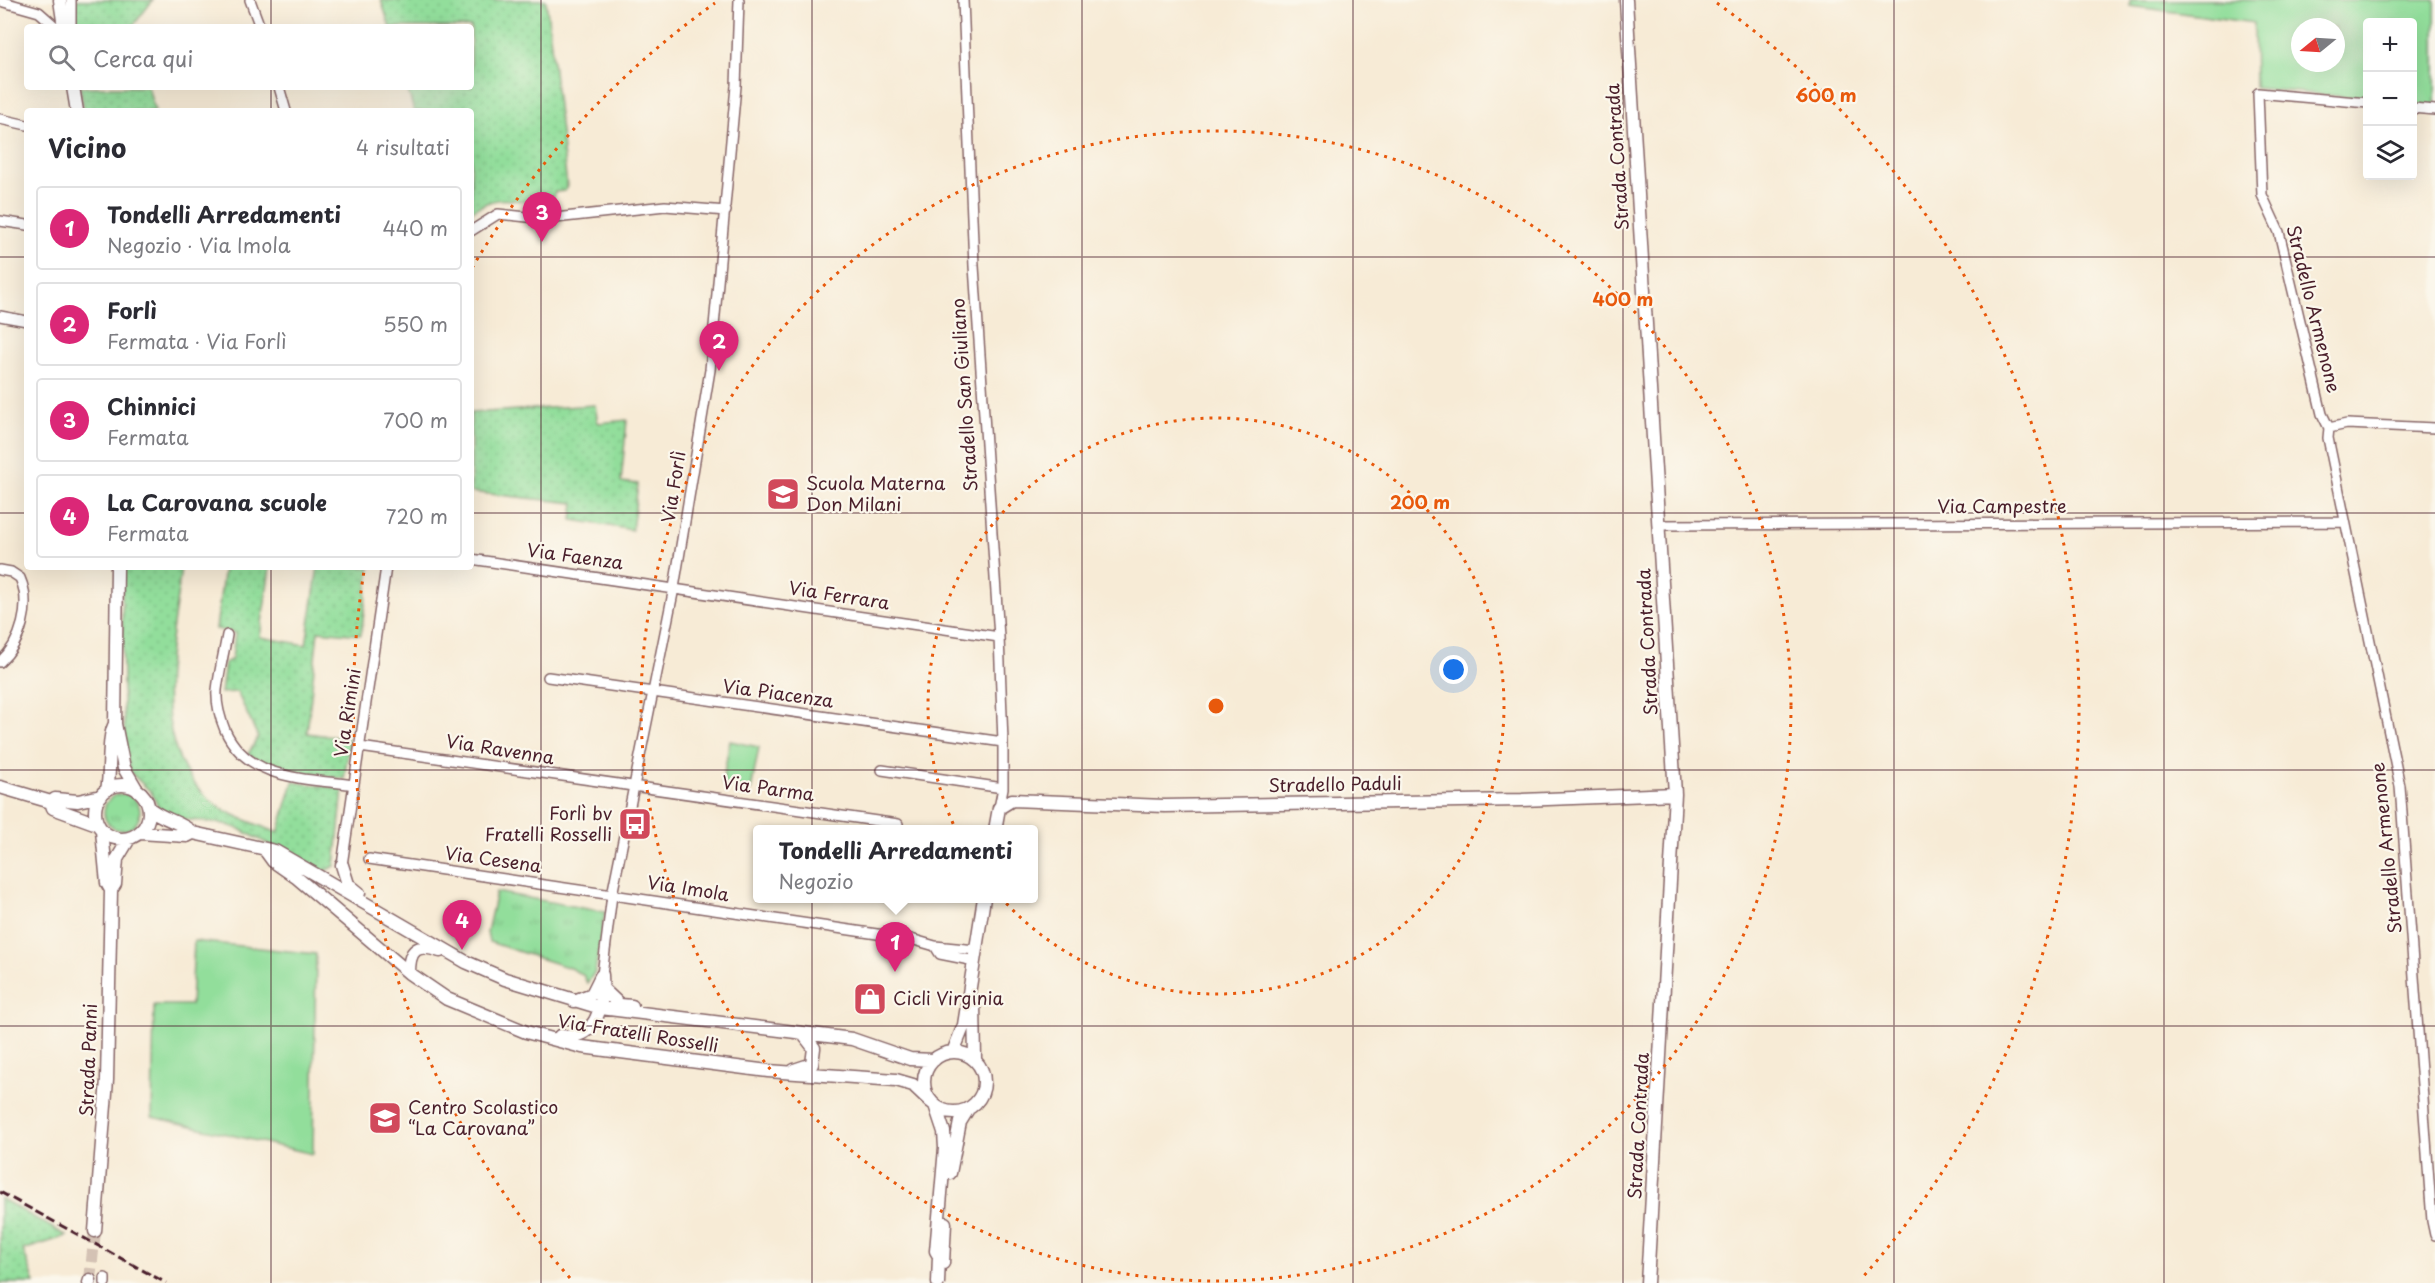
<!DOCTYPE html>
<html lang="it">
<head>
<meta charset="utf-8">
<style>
  body { margin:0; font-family:"Playpen Sans",sans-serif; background:#f7f7f7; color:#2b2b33 }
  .controls { position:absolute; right:18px; top:18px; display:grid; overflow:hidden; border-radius:6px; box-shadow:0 6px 24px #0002 }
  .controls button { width:54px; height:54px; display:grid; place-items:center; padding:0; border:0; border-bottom:2px solid #e1e1e2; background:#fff; color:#2b2b33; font:30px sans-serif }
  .compass { position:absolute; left:2291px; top:18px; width:54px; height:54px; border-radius:50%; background:#fff; box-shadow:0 6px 24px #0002; rotate:252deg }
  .you { position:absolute; left:1454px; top:670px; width:21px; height:21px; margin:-15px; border:4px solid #fff; border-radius:50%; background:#1a73e8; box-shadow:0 0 0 9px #1a73e833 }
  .badge { display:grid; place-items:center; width:39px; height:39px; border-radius:50%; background:#db2777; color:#fff; font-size:20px; font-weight:700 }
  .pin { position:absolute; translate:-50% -50px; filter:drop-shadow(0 2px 3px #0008) }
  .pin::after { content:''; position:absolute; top:32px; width:21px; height:18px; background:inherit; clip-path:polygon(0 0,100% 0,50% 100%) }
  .popup { position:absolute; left:753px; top:825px; width:285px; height:78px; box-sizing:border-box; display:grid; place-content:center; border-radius:6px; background:#fff; filter:drop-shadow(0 2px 4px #0005); font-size:20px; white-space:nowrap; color:#7c7c81 }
  .popup b { font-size:22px; color:#2b2b33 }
  .popup::after { content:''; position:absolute; left:50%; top:100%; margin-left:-12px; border:12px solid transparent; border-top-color:#fff }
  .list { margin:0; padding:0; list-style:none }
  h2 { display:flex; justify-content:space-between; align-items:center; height:78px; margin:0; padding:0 24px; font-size:26px }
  h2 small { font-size:20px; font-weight:400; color:#7c7c81 }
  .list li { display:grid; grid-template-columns:39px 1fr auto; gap:18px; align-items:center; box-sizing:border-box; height:84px; margin:0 12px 12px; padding:0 12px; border:2px solid #e1e1e2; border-radius:6px }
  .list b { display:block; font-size:22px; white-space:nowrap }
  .list p { margin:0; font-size:20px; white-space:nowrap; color:#7c7c81 }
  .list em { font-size:20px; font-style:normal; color:#7c7c81 }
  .icon { flex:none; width:33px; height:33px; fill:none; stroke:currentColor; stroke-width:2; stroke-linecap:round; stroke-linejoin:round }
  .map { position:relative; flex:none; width:2435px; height:1283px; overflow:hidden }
  .search { position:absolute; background:#fff; box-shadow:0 6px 24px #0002; left:24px; top:24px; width:450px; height:66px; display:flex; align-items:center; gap:15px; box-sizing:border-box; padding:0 21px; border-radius:6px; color:#7c7c81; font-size:22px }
  .panel { position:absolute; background:#fff; box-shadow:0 6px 24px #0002; left:24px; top:108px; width:450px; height:462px; border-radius:6px }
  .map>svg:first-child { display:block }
  .grass { fill:url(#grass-tufts); stroke:#6e7e63; stroke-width:1.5 }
  .park { fill:url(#park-dots); stroke:#6e7e63; stroke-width:1.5 }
  .garden { fill:#92de9b; stroke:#6e7e63; stroke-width:1.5; fill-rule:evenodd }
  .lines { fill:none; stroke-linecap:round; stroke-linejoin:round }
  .tertiary-tunnel { stroke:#d4c2b4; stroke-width:12; stroke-dasharray:12 6; stroke-linecap:butt }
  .minor-casing { stroke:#876667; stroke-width:12 }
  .tertiary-casing { stroke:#876667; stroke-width:15 }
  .minor { stroke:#fff; stroke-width:9 }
  .tertiary { stroke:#fff; stroke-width:12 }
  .rail { stroke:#4a1f2b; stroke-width:3; stroke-dasharray:9 4.5; stroke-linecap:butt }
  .grid { fill:none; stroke:#4a1f2b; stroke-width:1.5; stroke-opacity:0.55 }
  .ring { fill:none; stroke:#e8590c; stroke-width:3; stroke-dasharray:3 6 }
  .labels { text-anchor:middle; stroke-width:4.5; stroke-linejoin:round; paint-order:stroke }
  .street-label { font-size:18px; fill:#4a1f2b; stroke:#fbf7ec }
  .poi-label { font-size:18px; fill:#4a1f2b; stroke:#fbf7ec; text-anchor:start }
  .centre { fill:#e8590c; stroke:#fbf7ec; stroke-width:3 }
  .ring-label { font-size:18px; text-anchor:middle; font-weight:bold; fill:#e8590c; stroke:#fbf7ec; stroke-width:4.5; stroke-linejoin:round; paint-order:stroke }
</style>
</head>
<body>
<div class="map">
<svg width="2435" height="1283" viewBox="0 0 2435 1283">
  <defs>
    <pattern id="grass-tufts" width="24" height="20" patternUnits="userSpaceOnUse" patternTransform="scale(1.5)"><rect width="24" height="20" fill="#92de9b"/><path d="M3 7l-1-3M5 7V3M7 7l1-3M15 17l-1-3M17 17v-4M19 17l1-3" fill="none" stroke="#7fbe86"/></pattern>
    <pattern id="park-dots" width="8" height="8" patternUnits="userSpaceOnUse" patternTransform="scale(1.5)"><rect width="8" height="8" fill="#92de9b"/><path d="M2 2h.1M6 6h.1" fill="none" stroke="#7fbe86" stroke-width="1.8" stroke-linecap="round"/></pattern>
  </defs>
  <rect width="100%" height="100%" fill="#fbf7ec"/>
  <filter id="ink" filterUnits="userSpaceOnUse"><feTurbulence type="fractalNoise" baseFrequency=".0167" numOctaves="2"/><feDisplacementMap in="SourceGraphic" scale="12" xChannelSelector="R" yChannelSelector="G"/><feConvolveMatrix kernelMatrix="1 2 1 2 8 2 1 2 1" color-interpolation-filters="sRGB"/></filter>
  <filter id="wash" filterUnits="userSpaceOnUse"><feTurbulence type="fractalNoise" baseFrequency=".008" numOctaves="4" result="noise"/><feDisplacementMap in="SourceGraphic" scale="24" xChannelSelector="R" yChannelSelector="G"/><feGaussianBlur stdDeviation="1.35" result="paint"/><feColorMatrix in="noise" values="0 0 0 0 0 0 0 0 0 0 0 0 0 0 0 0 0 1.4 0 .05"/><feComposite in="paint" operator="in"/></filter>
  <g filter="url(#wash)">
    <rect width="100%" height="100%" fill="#f7ebd6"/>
    <path class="grass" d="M104 812a18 18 0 1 1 36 0a18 18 0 1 1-36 0Z
      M 496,892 L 605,912 L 595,972 L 587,983 L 583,975 L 570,968 L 489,942 L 487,932 Z"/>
    <path class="park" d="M 76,0 L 153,0 L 132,27 L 75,27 Z
      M 381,0 L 546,0 L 567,186 L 565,191 L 555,192 L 552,201 L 545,204 C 516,202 499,191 471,212 L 471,111 L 414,111 L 407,87 L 471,87 L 471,27 L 390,27 Z
      M 80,87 L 148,87 L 155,111 L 84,111 Z
      M 595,405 L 598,423 L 627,420 L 621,482 L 638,484 L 632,530 L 572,520 L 574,503 L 471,492 L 471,413 Z
      M 122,567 L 181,567 C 172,647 141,752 219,807 C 236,818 260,825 278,833 L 293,782 L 343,789 L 335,866 L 323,872 L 239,829 L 225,824 L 175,818 L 161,812 L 151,792 L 131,773 L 126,755 L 123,706 Z
      M 224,567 L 270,567 L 260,637 L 306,645 L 318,567 L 370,567 L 361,635 L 318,631 L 307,733 L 350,739 L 344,779 L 270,767 L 248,754 L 258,737 L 237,692 L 221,693 L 225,663 L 232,659 L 235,633 L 216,629 Z
      M 0,1198 L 67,1236 L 23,1250 L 35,1283 L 0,1283 Z"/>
    <path class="garden" d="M 2130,0 L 2435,0 L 2435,106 L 2413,104 L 2412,22 L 2368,22 L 2367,99 L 2255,88 L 2254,23 L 2130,6 ZM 2300,27 L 2336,27 L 2336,63 L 2300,63 Z
      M 730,741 L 759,747 L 751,790 L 722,784 Z
      M 194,941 L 316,954 L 313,1154 L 152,1117 L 154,1005 L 191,1005 Z"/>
  </g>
  <g filter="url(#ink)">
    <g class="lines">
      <path class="tertiary-tunnel" d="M 90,1280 L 95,1231"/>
      <g class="minor-casing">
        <path id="minor" d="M 71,0 L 71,27
          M 250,0 L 260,27
          M 963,0 L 974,266 L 999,637 L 1003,742 L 1003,788 L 999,808
          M 0,1 L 39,12 L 56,27
          M 279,87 L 286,111
          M 2368,103 L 2258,93 L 2262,195 L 2279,232 L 2322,414 L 2329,428 L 2328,438 L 2400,786 L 2432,1221 L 2435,1235
          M 2412,108 L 2435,110
          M 0,119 L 27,125
          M 0,221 L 27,225
          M 471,231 L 498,214 L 546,219 L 665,206 L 726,211
          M 0,316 L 27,321
          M 2329,428 L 2347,424 L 2435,428
          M 1660,525 L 2345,522
          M 471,559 L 999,637
          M 0,570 L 11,572 L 20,578 C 32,605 21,643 0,662
          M 227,635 C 224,653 219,672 217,690 C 216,704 220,718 225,730 C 248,781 306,778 354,785
          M 548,677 L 1003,742
          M 360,747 L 898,824
          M 882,770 L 1003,788
          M 369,859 L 911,939 L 935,946 L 976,950
          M 342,865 L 386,567
          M 935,946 L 940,954 L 975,961
          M 602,975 L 612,895 L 674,588 L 710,370 L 736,86 L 739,0
          M 105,1283 L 105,1278"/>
      </g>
      <g class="tertiary-casing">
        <path id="tertiary" d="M 60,0 L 64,27
          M 1626,0 L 1675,794 L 1647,1283
          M 73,87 L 77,111
          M 117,567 L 115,724 L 124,768 L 137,790
          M95 812a27 27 0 1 1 54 0a27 27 0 1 1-54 0Z
          M 0,787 L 51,802 L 53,808 L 97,824
          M 107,790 C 111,772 107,736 115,724
          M 51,802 L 55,799 L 78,801 L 101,796
          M 149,808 C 163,820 180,821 193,833
          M 995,830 L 999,808 L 1012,800 L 1165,806 L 1522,800 L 1675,794
          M 140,833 L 187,836 L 193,833 L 275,851 L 466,962 L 505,979 L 601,1008 L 852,1039 L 910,1059 L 934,1060
          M 265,850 L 273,861 L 296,877 L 409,973 L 447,999 L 526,1032 L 582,1047 L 768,1071 L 896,1080 L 913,1085 L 931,1102
          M 342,865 L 348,884 L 359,893
          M 111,890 L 115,884 L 117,859 L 129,839
          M 409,973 C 409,949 417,943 440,951
          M 603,989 L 620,1005 L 632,1006
          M 574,1001 L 592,994 L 601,976
          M 974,1004 L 975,1059
          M 560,1036 C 598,1041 604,1005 602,975
          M924 1082a30 30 0 1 1 60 0a30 30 0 1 1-60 0Z
          M 953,1052 L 964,1025 L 984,898
          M 794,1070 L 812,1064 L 814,1048 L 804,1035
          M 935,1105 L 944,1132 L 945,1148 L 936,1251 L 939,1256 L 938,1283
          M 950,1173 L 960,1122 L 968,1109
          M 95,1231 L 107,1080 L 111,890 L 107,883 L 102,831
          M 943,1263 L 945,1223
          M 89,1283 L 90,1280"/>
      </g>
      <use href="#minor" class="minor"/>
      <use href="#tertiary" class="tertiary"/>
      <path class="rail" d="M 0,1192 L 166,1283"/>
    </g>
  </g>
  <path class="grid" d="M 271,0 L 271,27M 541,0 L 541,1283M 812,0 L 812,1283M 1082,0 L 1082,1283M 1353,0 L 1353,1283M 1623,0 L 1623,1283M 1894,0 L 1894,1283M 2164,0 L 2164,1283M 271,87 L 271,111M 0,257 L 27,257M 471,257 L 2435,257M 0,513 L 27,513M 471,513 L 2435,513M 271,567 L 271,1283M 0,770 L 2435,770M 0,1026 L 2435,1026"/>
  <g class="ring">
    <circle cx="1216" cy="706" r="288"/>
    <circle cx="1216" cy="706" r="575"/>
    <path d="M570 1278A863 863 0 0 1 364 571M472 268A863 863 0 0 1 715 3M1717 3A863 863 0 0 1 1862 1278"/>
  </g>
  <defs>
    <g id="school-square" transform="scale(1.725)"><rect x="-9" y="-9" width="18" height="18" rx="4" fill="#d1495b" stroke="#fbf7ec"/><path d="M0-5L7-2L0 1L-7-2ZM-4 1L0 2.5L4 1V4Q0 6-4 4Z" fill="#fff"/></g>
    <g id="bus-square" transform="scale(1.725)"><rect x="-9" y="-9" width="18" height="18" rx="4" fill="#d1495b" stroke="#fbf7ec"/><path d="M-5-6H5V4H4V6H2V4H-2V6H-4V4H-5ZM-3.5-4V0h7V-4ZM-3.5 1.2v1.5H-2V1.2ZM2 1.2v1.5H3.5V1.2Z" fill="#fff"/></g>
    <g id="shop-square" transform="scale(1.725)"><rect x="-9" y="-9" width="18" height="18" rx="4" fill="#d1495b" stroke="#fbf7ec"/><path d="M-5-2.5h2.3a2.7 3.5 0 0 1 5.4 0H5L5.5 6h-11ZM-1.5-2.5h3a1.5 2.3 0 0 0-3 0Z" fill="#fff"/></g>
  </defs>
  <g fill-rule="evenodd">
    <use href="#school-square" x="783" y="494"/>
    <use href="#bus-square" x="635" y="824"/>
    <use href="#shop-square" x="870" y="999"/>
    <use href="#school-square" x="385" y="1118"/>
  </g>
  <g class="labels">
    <g class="street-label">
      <text transform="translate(1618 157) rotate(-94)" y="6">Strada Contrada</text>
      <text transform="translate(2313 309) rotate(76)" y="6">Stradello Armenone</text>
      <text transform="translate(965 395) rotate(-94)" y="6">Stradello San Giuliano</text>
      <text transform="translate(674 487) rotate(-81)" y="6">Via Forlì</text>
      <text x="2002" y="513">Via Campestre</text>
      <text transform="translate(575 557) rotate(8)" y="6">Via Faenza</text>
      <text transform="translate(839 596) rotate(9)" y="6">Via Ferrara</text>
      <text transform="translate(1648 642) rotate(-93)" y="6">Strada Contrada</text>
      <text transform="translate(778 694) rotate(8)" y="6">Via Piacenza</text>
      <text transform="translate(348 713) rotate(-81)" y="6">Via Rimini</text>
      <text transform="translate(500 750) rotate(9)" y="6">Via Ravenna</text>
      <text transform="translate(1335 785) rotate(-1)" y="6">Stradello Paduli</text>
      <text transform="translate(768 789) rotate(8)" y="6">Via Parma</text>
      <text transform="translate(2387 848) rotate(-96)" y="6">Stradello Armenone</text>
      <text transform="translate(493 860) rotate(8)" y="6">Via Cesena</text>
      <text transform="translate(688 889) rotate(9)" y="6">Via Imola</text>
      <text transform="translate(638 1034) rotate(9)" y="6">Via Fratelli Rosselli</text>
      <text transform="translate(89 1060) rotate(-88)" y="6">Strada Panni</text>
      <text transform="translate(1639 1126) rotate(-87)" y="6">Strada Contrada</text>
    </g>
    <g class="poi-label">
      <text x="806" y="490">Scuola Materna<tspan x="806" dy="21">Don Milani</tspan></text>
      <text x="612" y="820" text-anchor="end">Forlì bv<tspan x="612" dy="21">Fratelli Rosselli</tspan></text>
      <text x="893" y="1005">Cicli Virginia</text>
      <text x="408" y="1114">Centro Scolastico<tspan x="408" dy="21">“La Carovana”</tspan></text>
    </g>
  </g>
  <circle cx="1216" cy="706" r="9" class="centre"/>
  <g class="ring-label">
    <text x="1826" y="102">600 m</text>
    <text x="1623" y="306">400 m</text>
    <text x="1420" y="509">200 m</text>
  </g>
</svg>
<div class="controls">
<button>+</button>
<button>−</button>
<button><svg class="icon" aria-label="layers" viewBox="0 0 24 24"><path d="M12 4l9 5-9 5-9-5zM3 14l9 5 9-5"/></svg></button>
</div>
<svg class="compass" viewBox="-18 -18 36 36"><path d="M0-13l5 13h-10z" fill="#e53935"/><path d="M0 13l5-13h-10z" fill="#7c7c81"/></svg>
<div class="you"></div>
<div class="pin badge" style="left:895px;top:972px">1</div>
<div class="popup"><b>Tondelli Arredamenti</b>Negozio</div>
<div class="pin badge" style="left:719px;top:371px">2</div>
<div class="pin badge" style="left:542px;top:242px">3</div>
<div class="pin badge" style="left:462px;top:950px">4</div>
<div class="search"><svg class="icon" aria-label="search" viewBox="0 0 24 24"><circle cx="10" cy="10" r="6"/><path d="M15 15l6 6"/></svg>Cerca qui</div>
<section class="panel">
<h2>Vicino<small>4 risultati</small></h2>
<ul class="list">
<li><span class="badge">1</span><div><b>Tondelli Arredamenti</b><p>Negozio · Via Imola</p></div><em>440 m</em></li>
<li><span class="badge">2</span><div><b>Forlì</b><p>Fermata · Via Forlì</p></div><em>550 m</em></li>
<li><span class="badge">3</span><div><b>Chinnici</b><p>Fermata</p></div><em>700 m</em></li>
<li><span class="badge">4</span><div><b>La Carovana scuole</b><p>Fermata</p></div><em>720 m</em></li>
</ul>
</section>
</div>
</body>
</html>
